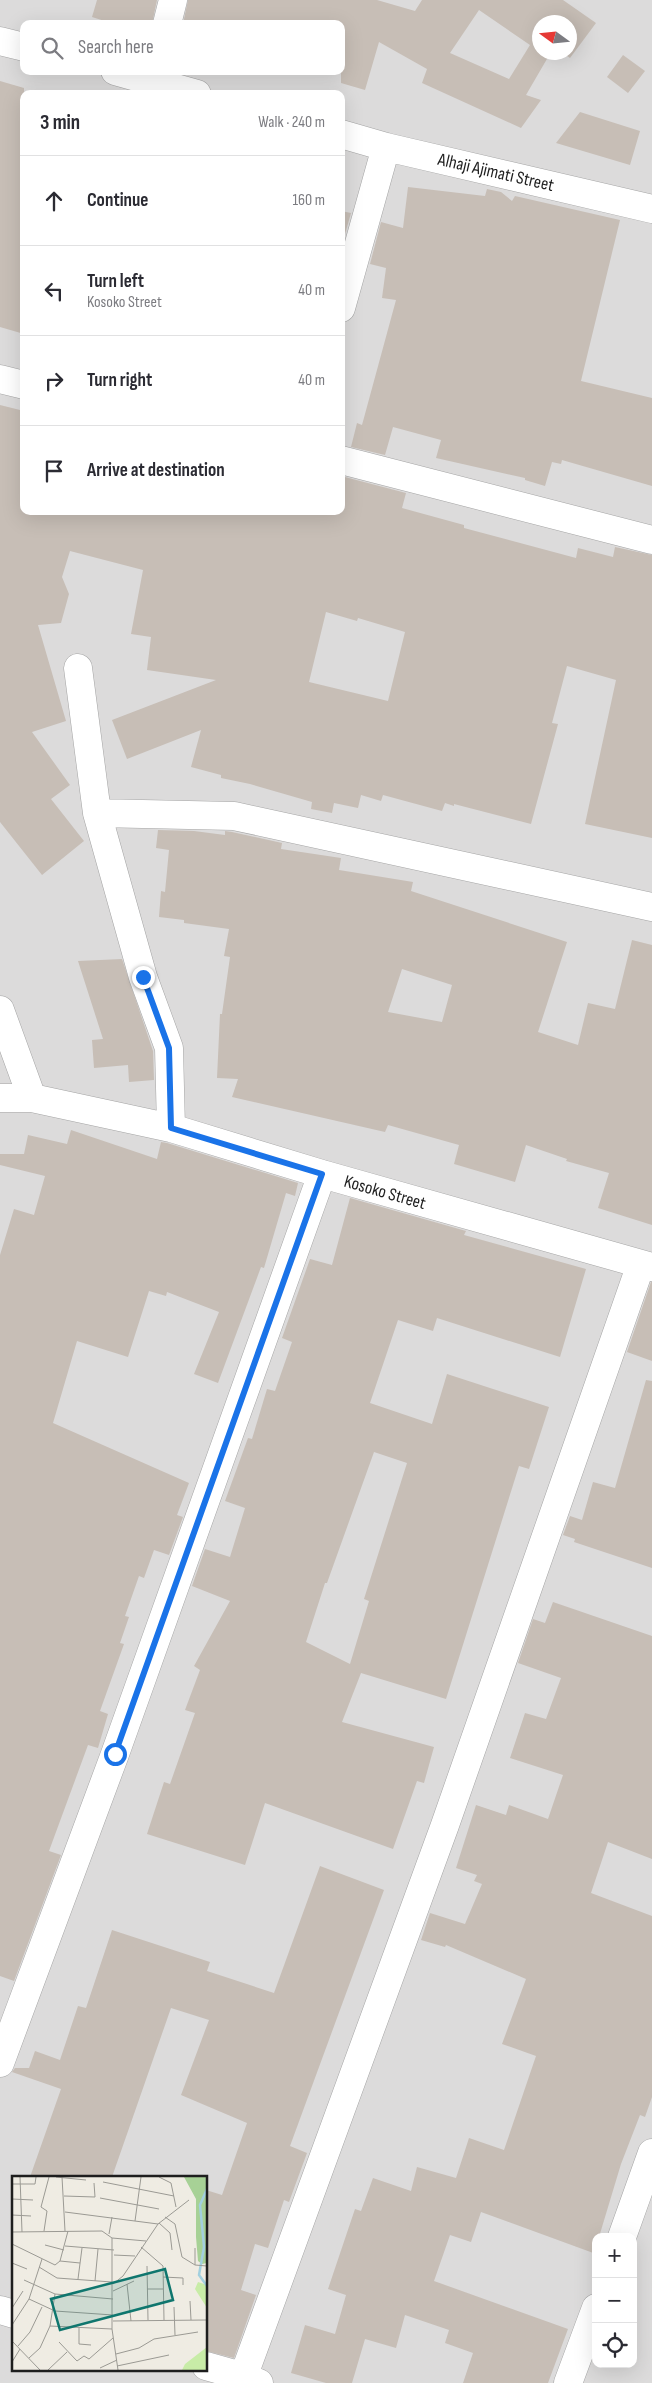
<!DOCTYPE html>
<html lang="en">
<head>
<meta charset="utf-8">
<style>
  body { margin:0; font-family:"Sofia Sans Condensed",sans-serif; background:#f2f2f3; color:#2b2b33 }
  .controls { position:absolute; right:15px; bottom:15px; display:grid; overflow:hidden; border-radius:10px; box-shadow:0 5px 20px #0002 }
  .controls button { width:45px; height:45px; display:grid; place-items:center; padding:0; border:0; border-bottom:1px solid #e1e1e2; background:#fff; color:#2b2b33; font:25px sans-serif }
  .compass { position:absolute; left:532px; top:15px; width:45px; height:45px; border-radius:50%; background:#fff; box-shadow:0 5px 20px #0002; rotate:285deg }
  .stop { position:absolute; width:15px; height:15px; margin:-11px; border:4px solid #1a73e8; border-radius:50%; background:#fff }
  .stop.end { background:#1a73e8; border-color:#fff; box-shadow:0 1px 5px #0008 }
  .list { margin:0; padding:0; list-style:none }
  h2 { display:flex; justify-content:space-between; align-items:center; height:65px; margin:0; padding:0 20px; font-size:21px }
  h2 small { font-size:16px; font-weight:400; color:#7c7c81 }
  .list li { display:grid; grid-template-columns:32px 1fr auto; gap:15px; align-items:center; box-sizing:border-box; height:90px; padding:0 20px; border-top:1px solid #e1e1e2 }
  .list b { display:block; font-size:19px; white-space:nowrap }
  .list p { margin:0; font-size:16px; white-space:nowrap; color:#7c7c81 }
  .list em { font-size:16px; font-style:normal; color:#7c7c81 }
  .icon { flex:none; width:28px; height:28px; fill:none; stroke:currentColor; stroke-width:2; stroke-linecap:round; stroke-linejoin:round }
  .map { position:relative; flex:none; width:652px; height:2383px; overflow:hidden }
  .search { position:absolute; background:#fff; box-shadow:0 5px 20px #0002; left:20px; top:20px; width:325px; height:55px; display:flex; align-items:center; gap:12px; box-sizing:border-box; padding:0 18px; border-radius:10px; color:#7c7c81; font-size:19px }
  .panel { position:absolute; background:#fff; box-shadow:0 5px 20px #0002; left:20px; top:90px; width:325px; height:425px; border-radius:10px }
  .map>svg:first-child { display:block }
  .residential { fill:#dcdbdb; fill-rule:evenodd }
  .building { fill:#c7beb6; fill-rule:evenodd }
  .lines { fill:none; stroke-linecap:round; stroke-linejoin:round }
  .minor-casing { stroke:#a5a5a5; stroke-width:29 }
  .minor { stroke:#fff; stroke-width:28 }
  .route { stroke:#1a73e8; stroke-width:6 }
  .labels { text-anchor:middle; stroke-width:4; stroke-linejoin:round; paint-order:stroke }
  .street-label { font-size:18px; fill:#1e1e1e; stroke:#fff }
  .inset-river { fill:none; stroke:#a2d0df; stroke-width:2.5 }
  .inset-road { fill:none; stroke:#9b9a94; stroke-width:1 }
  .view { fill:#0f766e; fill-opacity:0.15; stroke:#0f766e; stroke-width:2.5 }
  .inset-edge { fill:none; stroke:#1e1e1e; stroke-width:2.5 }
</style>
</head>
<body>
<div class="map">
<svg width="652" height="2383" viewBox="0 0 652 2383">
  <rect width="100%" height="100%" fill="#efece3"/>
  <path class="residential" d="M 0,0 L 652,0 L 652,2383 L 0,2383 ZM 540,22 L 570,22 L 570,52 L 540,52 ZM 24,24 L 341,24 L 341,71 L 24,71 ZM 24,94 L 341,94 L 341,511 L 24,511 ZM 14,2177 L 206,2177 L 206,2369 L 14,2369 ZM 596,2237 L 633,2237 L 633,2364 L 596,2364 Z"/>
  <path class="building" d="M 97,0 L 157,0 L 152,24 L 114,24 L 92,17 Z
    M 188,0 L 377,0 L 415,11 L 422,0 L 563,0 L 596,23 L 570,58 L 562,52 L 570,52 L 570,22 L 540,22 L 540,52 L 551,52 L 526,95 L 541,100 L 521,128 L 422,83 L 427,69 L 379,42 L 365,90 L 341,83 L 341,24 L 183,24 ZM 479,10 L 530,45 L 509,79 L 450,53 Z
    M 623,55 L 645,71 L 628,93 L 607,77 Z
    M 0,81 L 24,88 L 24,334 L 0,327 Z
    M 580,112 L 640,131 L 630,165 L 556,143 Z
    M 408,187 L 485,196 L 487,189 L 501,192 L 512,201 L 515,196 L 620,220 L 581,381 L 652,398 L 652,486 L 562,460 L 561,464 L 552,462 L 545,486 L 525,480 L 525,478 L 436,458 L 441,440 L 393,427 L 385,455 L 351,447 L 357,423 L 362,425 L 396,300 L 382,298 L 386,268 L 370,264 L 381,222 L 403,228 Z
    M 341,211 L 351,213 L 345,234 L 341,233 Z
    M 0,405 L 24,411 L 24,511 L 341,511 L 341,476 L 406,493 L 402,508 L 464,525 L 464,528 L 576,558 L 578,548 L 613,557 L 615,547 L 652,555 L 652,838 L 585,824 L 616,680 L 567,666 L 552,723 L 558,724 L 531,824 L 454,804 L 454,806 L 445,803 L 442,811 L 383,795 L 381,801 L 361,795 L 358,808 L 334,803 L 332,813 L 311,809 L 312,802 L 250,784 L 221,778 L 221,775 L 191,767 L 201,730 L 127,759 L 112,720 L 216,680 L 147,670 L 151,637 L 131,634 L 143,570 L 70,551 L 62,577 L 69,594 L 61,623 L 38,625 L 66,721 L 32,732 L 70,785 L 51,799 L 84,841 L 42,875 L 0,822 ZM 326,612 L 357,621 L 358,618 L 405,632 L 388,701 L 309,682 Z
    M 158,830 L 194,831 L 225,835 L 225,831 L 232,832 L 282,843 L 281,849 L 341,858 L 339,870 L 413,882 L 411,891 L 567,942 L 538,1032 L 578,1045 L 588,1003 L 615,1009 L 632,940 L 652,945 L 652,1225 L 598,1208 L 609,1173 L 566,1161 L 567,1159 L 526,1145 L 515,1182 L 454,1164 L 459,1145 L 388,1125 L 385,1132 L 232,1097 L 238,1079 L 217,1078 L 220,1014 L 222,1014 L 230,957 L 224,956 L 229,929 L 184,923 L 184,920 L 159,917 L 161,891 L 165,892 L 169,850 L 156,848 ZM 402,969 L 452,985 L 442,1022 L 388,1012 Z
    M 122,959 L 153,1051 L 154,1080 L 129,1082 L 128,1065 L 94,1068 L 92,1040 L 103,1039 L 78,961 Z
    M 71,1130 L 157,1159 L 161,1142 L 167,1143 L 298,1183 L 295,1196 L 286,1193 L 264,1268 L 261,1267 L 218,1383 L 194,1374 L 219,1312 L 167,1292 L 166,1296 L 149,1291 L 128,1357 L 77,1341 L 53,1423 L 189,1483 L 177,1515 L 183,1517 L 169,1555 L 154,1550 L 144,1578 L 139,1576 L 125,1616 L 129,1617 L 120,1643 L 124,1644 L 100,1711 L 108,1714 L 98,1748 L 88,1745 L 49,1851 L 61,1855 L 14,1981 L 0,1976 L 0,1255 L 14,1209 L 34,1215 L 45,1176 L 0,1165 L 0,1154 L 24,1154 L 28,1135 L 67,1144 Z
    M 350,1198 L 466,1231 L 464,1235 L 586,1269 L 560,1357 L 437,1318 L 433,1331 L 398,1320 L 370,1403 L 432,1424 L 447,1374 L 549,1407 L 529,1469 L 519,1466 L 446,1699 L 361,1673 L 342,1722 L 434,1747 L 424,1783 L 417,1781 L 393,1849 L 265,1803 L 245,1865 L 147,1834 L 164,1782 L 170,1784 L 195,1713 L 185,1710 L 200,1670 L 194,1666 L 230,1601 L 192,1586 L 205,1549 L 230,1557 L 245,1508 L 225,1501 L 248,1438 L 252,1439 L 267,1389 L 275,1391 L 292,1342 L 282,1338 L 310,1259 L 332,1265 ZM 374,1452 L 407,1463 L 364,1599 L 369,1601 L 350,1664 L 306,1642 L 325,1583 L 327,1583 Z
    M 651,1282 L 652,1282 L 652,1361 L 627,1352 Z
    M 646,1380 L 652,1381 L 652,1568 L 574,1542 L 575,1539 L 563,1535 L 570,1516 L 582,1520 L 593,1482 L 615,1488 Z
    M 553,1602 L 652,1636 L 652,1859 L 608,1842 L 591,1893 L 652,1916 L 652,2097 L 645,2117 L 640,2115 L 621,2164 L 599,2237 L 596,2237 L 596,2254 L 481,2212 L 471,2242 L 450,2235 L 434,2281 L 568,2329 L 548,2383 L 463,2383 L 473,2353 L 445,2343 L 449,2330 L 405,2315 L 396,2348 L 365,2339 L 352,2383 L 326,2383 L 291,2373 L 305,2325 L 335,2334 L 346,2295 L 328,2289 L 355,2209 L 361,2211 L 373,2178 L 411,2191 L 417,2167 L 456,2178 L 469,2138 L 504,2150 L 536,2056 L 502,2044 L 526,1979 L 446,1945 L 445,1947 L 421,1940 L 430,1913 L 465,1924 L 482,1884 L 474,1881 L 477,1875 L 456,1868 L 476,1805 L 506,1815 L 509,1805 L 548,1819 L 563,1775 L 510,1758 L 525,1713 L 546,1719 L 561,1678 L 518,1663 L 533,1619 L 545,1623 Z
    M 320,1866 L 384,1890 L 290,2146 L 307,2153 L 289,2202 L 284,2200 L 268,2248 L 255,2244 L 241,2290 L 256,2295 L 234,2358 L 206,2351 L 206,2190 L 222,2195 L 247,2123 L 181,2095 L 209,2020 L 171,2008 L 112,2177 L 30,2177 L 61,2089 L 12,2072 L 15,2068 L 29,2068 L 35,2051 L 60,2060 L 78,2006 L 86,2008 L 112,1930 L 210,1962 L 207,1971 L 274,1993 Z"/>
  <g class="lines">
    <g class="minor-casing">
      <path id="minor" d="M 167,24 L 173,0
        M 0,41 L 24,47
        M 115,71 L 197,94
        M 341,134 L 386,147 L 652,209
        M 341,308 L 386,147
        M 0,379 L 24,385
        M 341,460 L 652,540
        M 78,668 L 97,813 L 143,977 L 169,1048 L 171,1128
        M 97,813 L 234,816 L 652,907
        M 0,1010 L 32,1098
        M 0,1098 L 32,1098 L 171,1128 L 322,1174 L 652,1267
        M 0,2063 L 115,1754 L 322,1174
        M 622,2237 L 652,2153
        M 0,2310 L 14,2314
        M 206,2366 L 245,2377 L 259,2383
        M 241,2383 L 445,1825 L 641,1264
        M 568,2383 L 596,2308"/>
    </g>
    <use href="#minor" class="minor"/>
  </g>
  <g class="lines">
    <path class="route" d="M 115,1754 L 322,1174 L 171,1128 L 169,1048 L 143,977"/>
  </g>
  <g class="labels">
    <g class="street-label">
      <text transform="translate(496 172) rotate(13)" y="6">Alhaji Ajimati Street</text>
      <text transform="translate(385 1192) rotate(16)" y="6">Kosoko Street</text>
    </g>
  </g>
  <g transform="translate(12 2176)">
    <rect width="195" height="195" fill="#efece3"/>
    <path d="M 186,106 L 195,109 L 195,132 L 183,113 ZM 195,171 L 195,194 L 170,194 L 173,188 Z" fill="#c8eca7"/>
    <path d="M 172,1 L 195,1 L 195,87 L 190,88 L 186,85 L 184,61 L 184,23 Z" fill="#a7d196"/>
    <path class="inset-river" d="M 195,13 L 188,29 L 192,71 L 187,99 L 195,110"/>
    <path class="inset-road" d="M 8,1 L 10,56M 44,1 L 74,4M 50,1 L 53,55M 147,1 L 159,7 L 164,31M 91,6 L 162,20M 0,8 L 23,8 L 24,1M 52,20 L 83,21 L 82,7M 88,22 L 147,33M 0,23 L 21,24M 53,36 L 146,48M 0,39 L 19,40M 153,41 L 163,48 L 170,81 L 183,89 L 195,90M 123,45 L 129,1M 147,47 L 158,57 L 160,74M 32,55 L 35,35 L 29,31 L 37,1M 0,56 L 90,55 L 100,62 L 100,153 L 106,194M 97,58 L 100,41M 100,62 L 134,65M 0,68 L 43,89 L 48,85 L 68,87M 33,69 L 52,74M 53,70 L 102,74M 129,71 L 151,90 L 152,144M 102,79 L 123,80M 48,85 L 56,55M 0,87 L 15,93M 183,89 L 183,72M 135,90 L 136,144M 27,91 L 45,102 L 100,106M 151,101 L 171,102 L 171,109M 66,103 L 70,72M 12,104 L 43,118 L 101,123M 83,105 L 86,73M 101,108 L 111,100 L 146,48 L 177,24M 115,108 L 119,145M 135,113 L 151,113M 101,115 L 122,105M 17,123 L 43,135 L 101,139M 178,125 L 179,144M 162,131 L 163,159M 0,132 L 11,115M 101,145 L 194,144M 0,149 L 17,123 L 30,83M 38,150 L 100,153M 67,152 L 67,168 L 79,169M 0,165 L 28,194M 47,166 L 65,185 L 72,180 L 77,183 L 101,162M 6,170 L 18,156 L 30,131M 104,178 L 127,172 L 142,163 L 186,156M 17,182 L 28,172 L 38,150 L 43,118M 0,186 L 8,173M 105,190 L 157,179M 88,192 L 105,184M 36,194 L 55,176"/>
    <path class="view" d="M 153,93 L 161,124 L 48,154 L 39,123 Z"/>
    <rect width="195" height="195" class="inset-edge"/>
  </g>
</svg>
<div class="controls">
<button>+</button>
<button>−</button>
<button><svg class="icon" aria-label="locate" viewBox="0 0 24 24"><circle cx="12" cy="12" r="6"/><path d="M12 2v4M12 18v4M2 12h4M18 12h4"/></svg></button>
</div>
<svg class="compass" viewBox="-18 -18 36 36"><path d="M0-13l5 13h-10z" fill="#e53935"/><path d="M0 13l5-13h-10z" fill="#7c7c81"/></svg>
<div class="stop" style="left:115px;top:1754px"></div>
<div class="stop end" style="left:143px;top:977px"></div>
<div class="search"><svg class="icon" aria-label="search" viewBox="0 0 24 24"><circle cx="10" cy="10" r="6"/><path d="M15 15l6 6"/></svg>Search here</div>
<section class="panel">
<h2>3 min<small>Walk · 240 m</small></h2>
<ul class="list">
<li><svg class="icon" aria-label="ahead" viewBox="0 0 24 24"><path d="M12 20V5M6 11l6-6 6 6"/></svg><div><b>Continue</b></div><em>160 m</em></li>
<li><svg class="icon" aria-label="left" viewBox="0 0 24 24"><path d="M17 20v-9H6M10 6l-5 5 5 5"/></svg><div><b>Turn left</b><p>Kosoko Street</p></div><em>40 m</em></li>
<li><svg class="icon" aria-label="right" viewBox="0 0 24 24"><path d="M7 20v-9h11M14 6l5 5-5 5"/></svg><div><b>Turn right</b></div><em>40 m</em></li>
<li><svg class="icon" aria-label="arrive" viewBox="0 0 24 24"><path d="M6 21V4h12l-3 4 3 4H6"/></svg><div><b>Arrive at destination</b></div></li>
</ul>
</section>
</div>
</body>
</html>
